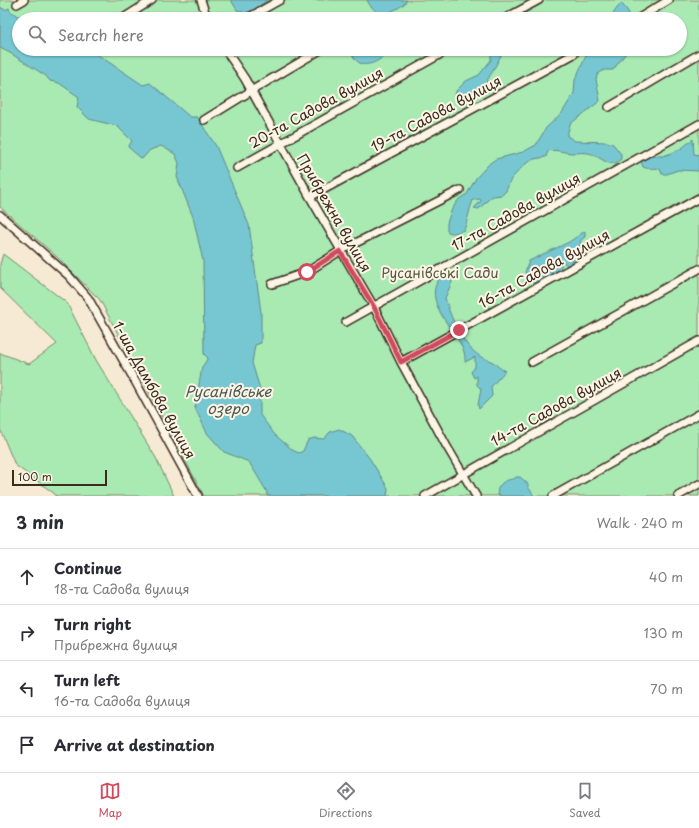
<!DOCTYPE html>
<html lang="en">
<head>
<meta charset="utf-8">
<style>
  body { margin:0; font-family:"Playpen Sans",sans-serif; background:#f7f7f7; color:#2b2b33 }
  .scale { position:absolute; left:12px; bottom:10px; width:95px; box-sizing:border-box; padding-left:4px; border:2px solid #3b2a1e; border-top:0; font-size:11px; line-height:14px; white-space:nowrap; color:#3b2a1e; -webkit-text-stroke:3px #fcf5e5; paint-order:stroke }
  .stop { position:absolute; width:12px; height:12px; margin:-9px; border:3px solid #d1495b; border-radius:50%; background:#fff }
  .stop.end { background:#d1495b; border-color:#fff; box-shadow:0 1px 4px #0008 }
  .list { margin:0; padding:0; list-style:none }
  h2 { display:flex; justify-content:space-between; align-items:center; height:52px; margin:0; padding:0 16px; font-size:17px }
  h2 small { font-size:13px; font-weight:400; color:#7c7c81 }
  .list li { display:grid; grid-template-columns:26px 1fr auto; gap:12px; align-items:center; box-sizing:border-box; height:56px; padding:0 16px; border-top:1px solid #e1e1e2 }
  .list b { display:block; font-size:15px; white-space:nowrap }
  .list p { margin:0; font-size:13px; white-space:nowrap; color:#7c7c81 }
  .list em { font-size:13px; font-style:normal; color:#7c7c81 }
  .icon { flex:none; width:22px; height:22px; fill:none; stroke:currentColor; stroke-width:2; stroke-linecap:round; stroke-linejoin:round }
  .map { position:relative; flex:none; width:699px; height:496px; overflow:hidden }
  .search { position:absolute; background:#fff; box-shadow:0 1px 3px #0004; left:12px; right:12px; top:12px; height:44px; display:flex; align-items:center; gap:10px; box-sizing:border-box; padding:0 14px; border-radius:22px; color:#7c7c81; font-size:15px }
  .sheet { height:276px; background:#fff }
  nav { display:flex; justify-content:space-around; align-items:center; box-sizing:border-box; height:56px; border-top:1px solid #e1e1e2; background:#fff; font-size:11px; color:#7c7c81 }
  nav a { display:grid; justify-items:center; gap:2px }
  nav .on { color:#d1495b }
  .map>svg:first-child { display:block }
  .green { fill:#a9eab3; stroke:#728a68; fill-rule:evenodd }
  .water { fill:#77c7d2; stroke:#5f888a }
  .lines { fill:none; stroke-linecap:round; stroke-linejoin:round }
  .minor-casing { stroke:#3b2a1e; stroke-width:10 }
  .minor { stroke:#fcf5e5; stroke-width:7 }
  .route { stroke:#d1495b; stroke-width:5 }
  .labels { text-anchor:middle; stroke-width:4; stroke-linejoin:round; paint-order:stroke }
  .street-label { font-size:14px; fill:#3b2a1e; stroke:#fcf5e5 }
  .park-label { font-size:14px; fill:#565a43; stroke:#fcf5e5 }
  .water-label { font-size:15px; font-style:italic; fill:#4d5954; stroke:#fcf5e5 }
</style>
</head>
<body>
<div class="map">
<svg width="699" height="496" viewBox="0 0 699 496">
  <rect width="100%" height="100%" fill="#f7ead5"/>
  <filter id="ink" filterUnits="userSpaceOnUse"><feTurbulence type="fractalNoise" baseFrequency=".025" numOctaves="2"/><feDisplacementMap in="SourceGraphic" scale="8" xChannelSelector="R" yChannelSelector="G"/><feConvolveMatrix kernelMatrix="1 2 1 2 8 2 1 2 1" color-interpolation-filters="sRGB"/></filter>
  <g filter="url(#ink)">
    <path class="green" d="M 0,0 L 699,0 L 699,496 L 204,496 L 100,300 L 56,256 L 0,207 ZM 19,19 L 680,19 L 680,49 L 19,49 Z
      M 3,254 L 67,303 L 96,360 L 156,458 L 174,496 L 55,496 L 55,494 L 15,465 L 0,429 L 0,353 L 29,364 L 57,344 L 0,288 L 0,264 Z"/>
    <path class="water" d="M 231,0 L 268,0 L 253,10 L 245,13 L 237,10 Z
      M 367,0 L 407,0 C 402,10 388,9 383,19 L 378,19 L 380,17 C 377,10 370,8 367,0 Z
      M 621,3 L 627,10 L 632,19 L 609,19 Z
      M 0,7 L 5,10 L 9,8 L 10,11 L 18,16 L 29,17 L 32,19 L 19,19 L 19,49 L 89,49 L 143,85 L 150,83 L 190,117 L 197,117 L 216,146 L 249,225 L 261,312 L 261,343 L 255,345 L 252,363 L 260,389 L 260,415 L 275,435 L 294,451 L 299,453 L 303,451 L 308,440 L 314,438 L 324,439 L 330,432 L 339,429 L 352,436 L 370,459 L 388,488 L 387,496 L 267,496 L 267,492 L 249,462 L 224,452 L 207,433 L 195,408 L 202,367 L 208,358 L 204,354 L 203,261 L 193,217 L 177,177 L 179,163 L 175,154 L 161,146 L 150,150 L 142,159 L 128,147 L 132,141 L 117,126 L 89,119 L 77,107 L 79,97 L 59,83 L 50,81 L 46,76 L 10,53 L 0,48 Z
      M 350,49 L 394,49 C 378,62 359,76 350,49 Z
      M 487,49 L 504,49 C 498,62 480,97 468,103 C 465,104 461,104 458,105 L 455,96 L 456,91 L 466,81 L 479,75 L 491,60 L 491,53 Z
      M 589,49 L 629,49 L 613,70 L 604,70 L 598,74 L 596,79 L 600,101 L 570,124 L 567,136 L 575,141 L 607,142 L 613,144 L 621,154 L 621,159 C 609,171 601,155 588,153 C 583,152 578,153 573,153 C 564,153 558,149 548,151 L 546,157 L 534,159 L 524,165 L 511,179 L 506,191 L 502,195 L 493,196 L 490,198 L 479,209 L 474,208 L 481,201 L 480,199 L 473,200 C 469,210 468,220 464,230 C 458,232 452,235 447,231 L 447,223 L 452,209 L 459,199 L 467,194 L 476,178 L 490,163 L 496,159 L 523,152 L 536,145 L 546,128 L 562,113 L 574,93 L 575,80 Z
      M 693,139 L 694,154 L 699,155 L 699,171 L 678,170 L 667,174 L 662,174 L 660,169 C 654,167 649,170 643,167 L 641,161 L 651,156 L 663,156 L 672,153 L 682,148 Z
      M 585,231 L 585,237 L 581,240 L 580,246 L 583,251 L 582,257 L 574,259 L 568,266 L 562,261 L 560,271 L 535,283 L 528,280 L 525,272 L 529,261 L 569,242 Z
      M 443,275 L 450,277 L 452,282 L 445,298 C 452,320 461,344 481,357 C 485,359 489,360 493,362 C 497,365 500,369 505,371 L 491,387 L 492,396 L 479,409 L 478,405 L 481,389 L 477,385 L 477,376 L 474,378 L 471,372 L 475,367 L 475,357 L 465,362 C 465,359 465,355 464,352 C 458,332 425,306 437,282 C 438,280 442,277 443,275 Z
      M 516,477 L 520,477 L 528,484 L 528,487 L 533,494 L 533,496 L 502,496 L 498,495 C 495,485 506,479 514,479 Z"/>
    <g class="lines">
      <g class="minor-casing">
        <path id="minor" d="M 201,0 L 205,12 L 209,19
          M 17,4 L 24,0
          M 639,18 L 669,0
          M 122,19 L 152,0
          M 246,19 L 280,0
          M 504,19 L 539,0
          M 225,49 L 245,79 L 310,197 L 374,307 L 401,362 L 446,445 L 476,496
          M 609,107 L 699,54
          M 204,120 L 251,91 L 322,49
          M 237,168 L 450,49
          M 310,197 L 574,54
          M 0,215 L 69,276 L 88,298 L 135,381 L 198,496
          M 272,284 L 307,272 L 340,251 L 460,190
          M 346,322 L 699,124
          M 401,362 L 699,198
          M 532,362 L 699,269
          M 425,496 L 699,341
          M 553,496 L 699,414
          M 678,496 L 699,484"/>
      </g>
      <use href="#minor" class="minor"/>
    </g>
  </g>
  <g class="lines" filter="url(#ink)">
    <path class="route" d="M 307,272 L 340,251 L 374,307 L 401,362 L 459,330"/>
  </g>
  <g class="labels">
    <g class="street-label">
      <text transform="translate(316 108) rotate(-29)" y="5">20-та Садова вулиця</text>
      <text transform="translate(436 114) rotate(-28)" y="5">19-та Садова вулиця</text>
      <text transform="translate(516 212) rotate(-29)" y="5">17-та Садова вулиця</text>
      <text transform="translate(334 213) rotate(60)" y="5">Прибрежна вулиця</text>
      <text transform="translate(544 269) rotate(-29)" y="5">16-та Садова вулиця</text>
      <text transform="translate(154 390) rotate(61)" y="5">1-ша Дамбова вулиця</text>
      <text transform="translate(556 407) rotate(-29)" y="5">14-та Садова вулиця</text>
    </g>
    <g class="park-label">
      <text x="440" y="278">Русанівські Сади</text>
    </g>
    <g class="water-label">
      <text x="228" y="397">Русанівське<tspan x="228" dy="17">озеро</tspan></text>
    </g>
  </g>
</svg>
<div class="scale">100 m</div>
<div class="stop" style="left:307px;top:272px"></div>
<div class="stop end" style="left:459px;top:330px"></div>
<div class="search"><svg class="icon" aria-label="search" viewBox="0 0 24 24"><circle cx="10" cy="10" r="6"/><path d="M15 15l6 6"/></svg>Search here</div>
</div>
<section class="sheet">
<h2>3 min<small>Walk · 240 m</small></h2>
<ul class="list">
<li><svg class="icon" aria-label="ahead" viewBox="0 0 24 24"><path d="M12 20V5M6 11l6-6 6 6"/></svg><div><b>Continue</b><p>18-та Садова вулиця</p></div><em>40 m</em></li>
<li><svg class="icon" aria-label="right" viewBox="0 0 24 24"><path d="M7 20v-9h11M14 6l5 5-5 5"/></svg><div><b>Turn right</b><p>Прибрежна вулиця</p></div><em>130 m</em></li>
<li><svg class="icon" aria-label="left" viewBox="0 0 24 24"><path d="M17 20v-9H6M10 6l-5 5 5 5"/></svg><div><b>Turn left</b><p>16-та Садова вулиця</p></div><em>70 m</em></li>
<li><svg class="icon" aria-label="arrive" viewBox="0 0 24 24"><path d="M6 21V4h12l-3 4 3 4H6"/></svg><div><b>Arrive at destination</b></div></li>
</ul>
</section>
<nav>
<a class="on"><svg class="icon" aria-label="map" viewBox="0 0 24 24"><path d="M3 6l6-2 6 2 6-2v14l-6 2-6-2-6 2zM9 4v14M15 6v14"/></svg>Map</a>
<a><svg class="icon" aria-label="directions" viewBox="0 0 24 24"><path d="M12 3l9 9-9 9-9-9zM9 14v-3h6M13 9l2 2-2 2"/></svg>Directions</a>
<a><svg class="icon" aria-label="saved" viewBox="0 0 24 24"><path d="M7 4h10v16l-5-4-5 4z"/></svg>Saved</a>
</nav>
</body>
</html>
